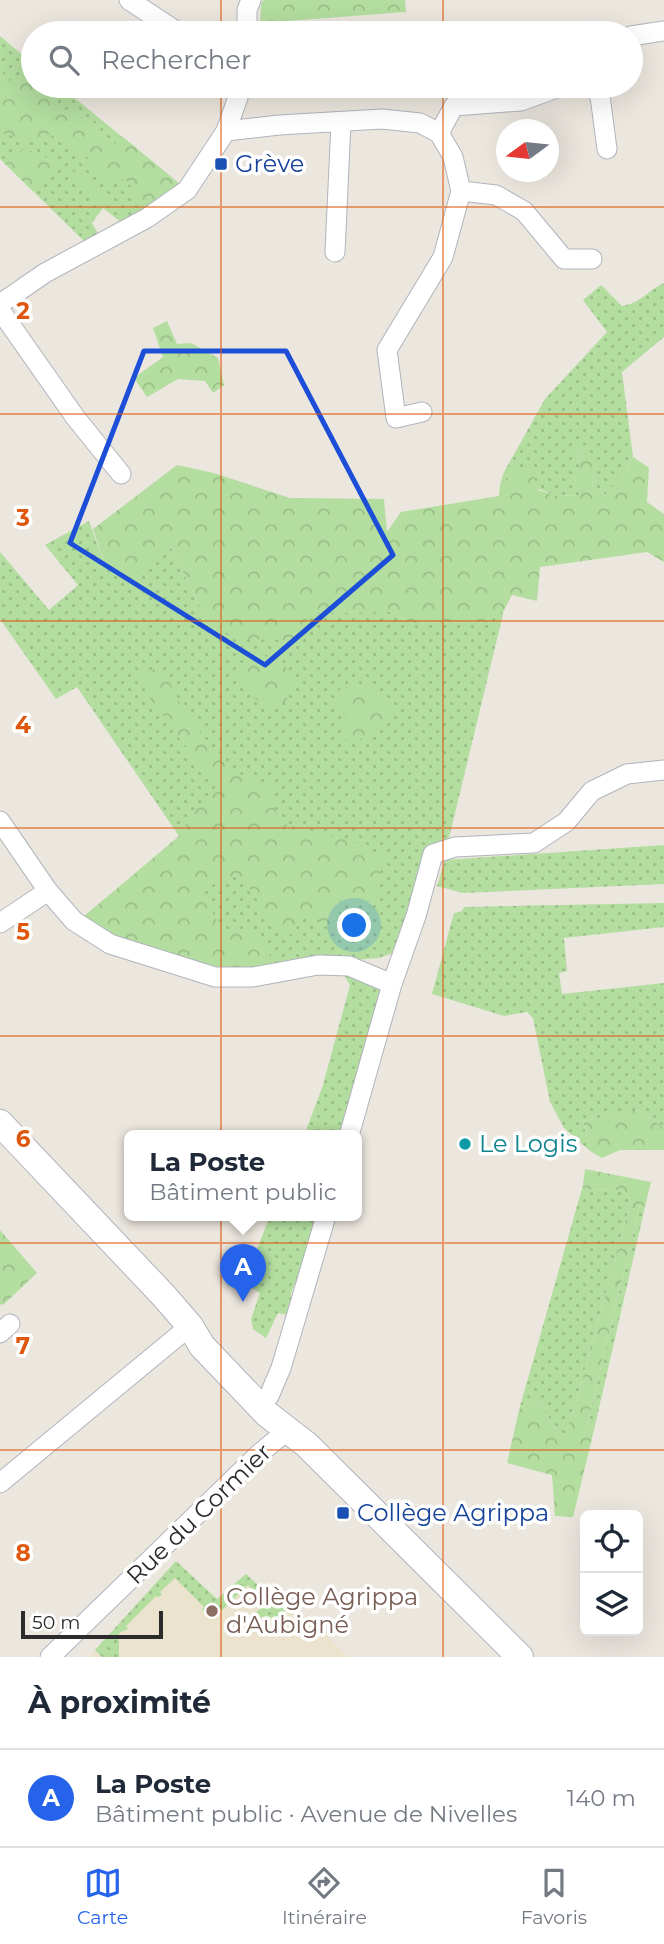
<!DOCTYPE html>
<html lang="fr">
<head>
<meta charset="utf-8">
<style>
  body { margin:0; font-family:Montserrat,sans-serif; background:#f6f6f7; color:#1f2937 }
  .controls { position:absolute; right:21px; bottom:21px; display:grid; overflow:hidden; border-radius:10px; box-shadow:0 7px 28px #0002 }
  .controls button { width:63px; height:63px; display:grid; place-items:center; padding:0; border:0; border-bottom:2px solid #e0e1e3; background:#fff; color:#1f2937; font:35px sans-serif }
  .compass { position:absolute; left:496px; top:119px; width:63px; height:63px; border-radius:50%; background:#fff; box-shadow:0 7px 28px #0002; rotate:255deg }
  .scale { position:absolute; left:21px; bottom:18px; width:142px; box-sizing:border-box; padding-left:7px; border:4px solid #2b2b2b; border-top:0; font-size:19px; line-height:24px; white-space:nowrap; color:#2b2b2b; -webkit-text-stroke:5px #fff; paint-order:stroke }
  .you { position:absolute; left:355px; top:926px; width:24px; height:24px; margin:-18px; border:5px solid #fff; border-radius:50%; background:#1a73e8; box-shadow:0 0 0 10px #1a73e833 }
  .badge { display:grid; place-items:center; width:46px; height:46px; border-radius:50%; background:#2563eb; color:#fff; font-size:23px; font-weight:700 }
  .pin { position:absolute; translate:-50% -58px; filter:drop-shadow(0 2px 4px #0008) }
  .pin::after { content:''; position:absolute; top:37px; width:24px; height:21px; background:inherit; clip-path:polygon(0 0,100% 0,50% 100%) }
  .popup { position:absolute; left:124px; top:1130px; width:238px; height:91px; box-sizing:border-box; display:grid; place-content:center; border-radius:10px; background:#fff; filter:drop-shadow(0 2px 5px #0005); font-size:23px; white-space:nowrap; color:#747a83 }
  .popup b { font-size:26px; color:#1f2937 }
  .popup::after { content:''; position:absolute; left:50%; top:100%; margin-left:-14px; border:14px solid transparent; border-top-color:#fff }
  .list { margin:0; padding:0; list-style:none }
  h2 { display:flex; justify-content:space-between; align-items:center; height:91px; margin:0; padding:0 28px; font-size:30px }
  h2 small { font-size:23px; font-weight:400; color:#747a83 }
  .list li { display:grid; grid-template-columns:46px 1fr auto; gap:21px; align-items:center; box-sizing:border-box; height:98px; padding:0 28px; border-top:2px solid #e0e1e3 }
  .list b { display:block; font-size:26px; white-space:nowrap }
  .list p { margin:0; font-size:23px; white-space:nowrap; color:#747a83 }
  .list em { font-size:23px; font-style:normal; color:#747a83 }
  .icon { flex:none; width:38px; height:38px; fill:none; stroke:currentColor; stroke-width:2; stroke-linecap:round; stroke-linejoin:round }
  .map { position:relative; flex:none; width:664px; height:1657px; overflow:hidden }
  .search { position:absolute; background:#fff; box-shadow:0 7px 28px #0002; left:21px; right:21px; top:21px; height:77px; display:flex; align-items:center; gap:18px; box-sizing:border-box; padding:0 24px; border-radius:38px; color:#747a83; font-size:26px }
  .sheet { height:189px; background:#fff }
  nav { display:flex; justify-content:space-around; align-items:center; box-sizing:border-box; height:98px; border-top:2px solid #e0e1e3; background:#fff; font-size:19px; color:#747a83 }
  nav a { display:grid; justify-items:center; gap:4px }
  nav .on { color:#2563eb }
  .map>svg:first-child { display:block }
  .education { fill:#ece3cf }
  .grass { fill:url(#grass-dots) }
  .forest { fill:url(#forest-crowns) }
  .lines { fill:none; stroke-linecap:round; stroke-linejoin:round }
  .minor-casing { stroke:#b1b4bd; stroke-width:21 }
  .secondary-casing { stroke:#b1b4bd; stroke-width:28 }
  .minor { stroke:#fff; stroke-width:19 }
  .secondary { stroke:#fff; stroke-width:26 }
  .marked { fill:none; stroke:#1d4ed8; stroke-width:5; stroke-linejoin:round }
  .grid { fill:none; stroke:#df570e; stroke-width:2; stroke-opacity:0.55 }
  .transit-dot { fill:#1a4fb4; stroke:#fff; stroke-width:2.5 }
  .culture-dot { fill:#0f9aa8; stroke:#fff; stroke-width:2.5 }
  .education-dot { fill:#8d6e63; stroke:#fff; stroke-width:2.5 }
  .labels { text-anchor:middle; stroke-width:7; stroke-linejoin:round; paint-order:stroke }
  .transit-label { font-size:24px; fill:#164399; stroke:#fff; text-anchor:start }
  .culture-label { font-size:24px; fill:#0d838f; stroke:#fff; text-anchor:start }
  .street-label { font-size:24px; fill:#2b2b2b; stroke:#fff }
  .education-label { font-size:24px; fill:#785e54; stroke:#fff; text-anchor:start }
  .grid-label { font-size:23px; text-anchor:middle; font-weight:bold; fill:#df570e; stroke:#fff; stroke-width:7; stroke-linejoin:round; paint-order:stroke }
</style>
</head>
<body>
<div class="map">
<svg width="664" height="1657" viewBox="0 0 664 1657">
  <defs>
    <pattern id="grass-dots" width="8" height="8" patternUnits="userSpaceOnUse" patternTransform="scale(1.75)"><rect width="8" height="8" fill="#b3de9f"/><path d="M2 2h.1M6 6h.1" fill="none" stroke="#9abf89" stroke-width="1.8" stroke-linecap="round"/></pattern>
    <pattern id="forest-crowns" width="20" height="18" patternUnits="userSpaceOnUse" patternTransform="scale(1.75)"><rect width="20" height="18" fill="#b3de9f"/><path d="M2 6a3 3 0 1 1 6 0M12 15a3 3 0 1 1 6 0" fill="none" stroke="#9abf89"/></pattern>
  </defs>
  <rect width="100%" height="100%" fill="#ebe6de"/>
  <path class="education" d="M 176,1561 L 217,1599 L 246,1574 L 282,1607 L 286,1604 L 301,1618 L 307,1614 L 348,1657 L 89,1657 Z"/>
  <path class="grass" d="M 0,36 L 33,64 L 33,86 L 60,86 L 187,190 L 122,223 L 103,208 L 92,223 L 103,242 L 91,248 L 0,159 Z
    M 664,283 L 664,337 L 622,372 L 633,457 L 627,470 L 605,495 L 592,485 L 595,471 L 576,449 L 580,467 L 574,477 L 580,495 L 557,496 L 510,478 L 500,485 L 503,474 L 545,399 L 607,332 L 583,300 L 601,285 L 622,306 C 641,303 647,291 664,283 Z
    M 89,521 L 104,562 L 170,545 L 203,613 L 394,612 L 409,623 L 488,622 L 504,610 L 450,834 L 401,941 L 393,953 L 379,958 L 244,969 L 82,918 L 179,836 L 77,687 L 56,699 L 0,619 L 0,552 L 49,610 L 78,585 L 45,545 Z
    M 664,845 L 664,884 L 463,893 L 437,886 L 445,860 Z
    M 664,903 L 664,927 L 564,938 L 567,971 L 559,973 L 562,994 L 664,983 L 664,1128 L 639,1110 L 583,1121 L 590,1151 L 564,1128 L 550,1102 L 533,1018 L 527,1012 L 504,1016 L 432,994 L 454,913 L 462,911 L 464,907 Z
    M 344,975 C 363,975 375,977 384,995 L 344,1136 L 304,1136 L 323,1085 L 350,985 Z
    M 583,1185 L 587,1189 L 621,1190 L 631,1200 L 575,1406 L 565,1436 L 554,1428 L 541,1401 L 527,1403 L 519,1410 Z
    M 640,1205 L 645,1207 L 594,1430 L 587,1425 Z
    M 270,1216 L 322,1216 L 291,1293 L 291,1311 L 288,1315 L 278,1313 L 266,1338 L 253,1329 L 251,1319 L 260,1293 L 244,1283 Z
    M 176,1561 L 217,1599 L 246,1574 L 282,1607 L 286,1604 L 290,1609 L 281,1618 L 251,1617 L 266,1603 L 248,1585 L 212,1620 L 202,1610 L 204,1607 L 175,1578 L 160,1592 L 162,1595 L 158,1597 L 156,1596 L 126,1626 L 128,1629 L 119,1633 L 119,1657 L 102,1657 L 95,1650 Z"/>
  <path class="forest" d="M 264,0 L 405,0 L 406,12 L 260,23 L 261,3 Z
    M 0,67 L 9,81 L 22,76 L 62,108 L 95,123 L 113,145 L 123,137 L 181,185 L 146,213 L 126,179 L 104,181 L 85,154 L 49,134 L 40,143 L 1,133 L 0,112 L 3,107 L 0,105 Z
    M 24,148 C 57,162 89,175 111,205 L 104,207 C 92,187 74,177 54,167 L 31,189 L 5,164 Z
    M 167,321 L 177,344 L 191,343 L 218,358 L 224,385 L 213,393 L 205,381 L 178,379 L 147,397 L 134,378 L 163,357 L 153,328 Z
    M 586,445 L 595,471 L 592,485 L 605,495 L 627,470 L 633,457 L 649,468 L 647,502 L 664,514 L 664,562 L 647,552 L 540,567 L 537,601 L 512,595 L 504,610 L 488,622 L 409,623 L 394,612 L 308,613 L 302,641 L 233,638 L 203,613 L 170,545 L 125,581 L 104,562 L 93,529 L 177,465 L 214,473 L 290,498 L 384,499 L 387,532 L 401,512 L 499,496 L 500,485 L 510,478 L 515,469 L 532,469 L 538,490 L 557,496 L 579,495 L 574,476 L 580,467 L 576,448 Z
    M 261,652 L 282,661 L 294,680 L 286,701 L 273,709 L 254,698 L 236,678 Z
    M 161,666 L 181,705 L 221,761 L 257,785 L 272,781 L 274,805 L 279,823 L 346,839 L 384,857 L 375,897 L 358,905 L 328,897 L 340,914 L 334,929 L 307,913 L 291,935 L 265,921 L 258,899 L 238,874 L 200,890 L 221,928 L 258,934 L 276,967 L 244,969 L 193,967 L 128,944 L 82,918 L 179,837 L 192,815 L 216,787 L 148,696 L 142,674 Z
    M 341,687 L 378,688 L 393,713 C 378,727 361,750 339,736 L 348,718 L 333,703 Z
    M 639,1110 L 664,1128 L 664,1150 L 620,1150 L 602,1158 L 590,1151 L 583,1121 Z
    M 585,1169 L 651,1182 L 645,1207 L 640,1205 L 587,1425 L 594,1430 L 573,1517 L 555,1516 L 552,1475 L 507,1463 L 519,1410 L 527,1403 L 541,1401 L 554,1428 L 565,1435 L 575,1406 L 631,1200 L 621,1190 L 587,1189 L 583,1185 Z
    M 0,1230 L 37,1273 L 3,1305 L 0,1304 Z"/>
  <g class="lines">
    <g class="minor-casing">
      <path id="minor" d="M 129,0 L 179,33
        M 247,33 L 247,10 L 251,0
        M 631,36 L 664,31
        M 592,86 L 600,96 L 607,149
        M 226,131 L 279,125 L 382,119 L 420,123 L 439,133 L 453,157 L 461,191 L 443,257 L 387,350 L 396,418 L 422,412
        M 439,133 L 454,106 L 521,101 L 562,86
        M 461,191 L 496,195 L 524,211 L 564,259 L 592,259
        M 335,252 L 341,122
        M 0,304 L 45,273 L 147,218 L 187,190 L 226,131 L 242,86
        M 0,310 L 75,417 L 121,474
        M 0,821 L 48,891 L 74,921 L 110,944 L 215,977 L 253,977 L 318,965 L 349,966 L 392,984
        M 0,923 L 48,891
        M 349,1136 L 392,984 L 416,916 L 433,854 L 455,847 L 534,843 L 566,822 L 592,791 L 627,774 L 664,770
        M 0,1333 L 10,1324
        M 269,1396 L 281,1368 L 326,1216
        M 0,1483 L 190,1326
        M 50,1657 L 259,1454 L 289,1429"/>
    </g>
    <g class="secondary-casing">
      <path id="secondary" d="M 0,1123 L 164,1296 L 190,1326 L 202,1346 L 267,1414 L 307,1445 L 520,1657"/>
    </g>
    <use href="#minor" class="minor"/>
    <use href="#secondary" class="secondary"/>
  </g>
  <path class="marked" d="M 144,351 L 286,351 L 393,555 L 265,665 L 70,543 Z"/>
  <path class="grid" d="M 221,0 L 221,33M 443,0 L 443,33M 221,86 L 221,1657M 443,86 L 443,1657M 0,207 L 664,207M 0,414 L 664,414M 0,621 L 664,621M 0,828 L 664,828M 0,1036 L 664,1036M 0,1243 L 664,1243M 0,1450 L 664,1450"/>
  <g class="transit-dot">
    <rect x="214" y="157" width="14" height="14" rx="3.5"/>
    <rect x="336" y="1506" width="14" height="14" rx="3.5"/>
  </g>
  <circle class="culture-dot" cx="465" cy="1144" r="7"/>
  <circle class="education-dot" cx="212" cy="1611" r="7"/>
  <g class="labels">
    <g class="transit-label">
      <text x="235" y="172">Grève</text>
      <text x="357" y="1521">Collège Agrippa</text>
    </g>
    <g class="culture-label">
      <text x="479" y="1152">Le Logis</text>
    </g>
    <g class="street-label">
      <text transform="translate(199 1514) rotate(-44)" y="8">Rue du Cormier</text>
    </g>
    <g class="education-label">
      <text x="226" y="1605">Collège Agrippa<tspan x="226" dy="28">d'Aubigné</tspan></text>
    </g>
  </g>
  <g class="grid-label">
    <text x="23" y="319">2</text>
    <text x="23" y="526">3</text>
    <text x="23" y="733">4</text>
    <text x="23" y="940">5</text>
    <text x="23" y="1147">6</text>
    <text x="23" y="1354">7</text>
    <text x="23" y="1561">8</text>
  </g>
</svg>
<div class="controls">
<button><svg class="icon" aria-label="locate" viewBox="0 0 24 24"><circle cx="12" cy="12" r="6"/><path d="M12 2v4M12 18v4M2 12h4M18 12h4"/></svg></button>
<button><svg class="icon" aria-label="layers" viewBox="0 0 24 24"><path d="M12 4l9 5-9 5-9-5zM3 14l9 5 9-5"/></svg></button>
</div>
<svg class="compass" viewBox="-18 -18 36 36"><path d="M0-13l5 13h-10z" fill="#e53935"/><path d="M0 13l5-13h-10z" fill="#747a83"/></svg>
<div class="scale">50 m</div>
<div class="you"></div>
<div class="pin badge" style="left:243px;top:1302px">A</div>
<div class="popup"><b>La Poste</b>Bâtiment public</div>
<div class="search"><svg class="icon" aria-label="search" viewBox="0 0 24 24"><circle cx="10" cy="10" r="6"/><path d="M15 15l6 6"/></svg>Rechercher</div>
</div>
<section class="sheet">
<h2>À proximité<small></small></h2>
<ul class="list">
<li><span class="badge">A</span><div><b>La Poste</b><p>Bâtiment public · Avenue de Nivelles</p></div><em>140 m</em></li>
</ul>
</section>
<nav>
<a class="on"><svg class="icon" aria-label="map" viewBox="0 0 24 24"><path d="M3 6l6-2 6 2 6-2v14l-6 2-6-2-6 2zM9 4v14M15 6v14"/></svg>Carte</a>
<a><svg class="icon" aria-label="directions" viewBox="0 0 24 24"><path d="M12 3l9 9-9 9-9-9zM9 14v-3h6M13 9l2 2-2 2"/></svg>Itinéraire</a>
<a><svg class="icon" aria-label="saved" viewBox="0 0 24 24"><path d="M7 4h10v16l-5-4-5 4z"/></svg>Favoris</a>
</nav>
</body>
</html>
